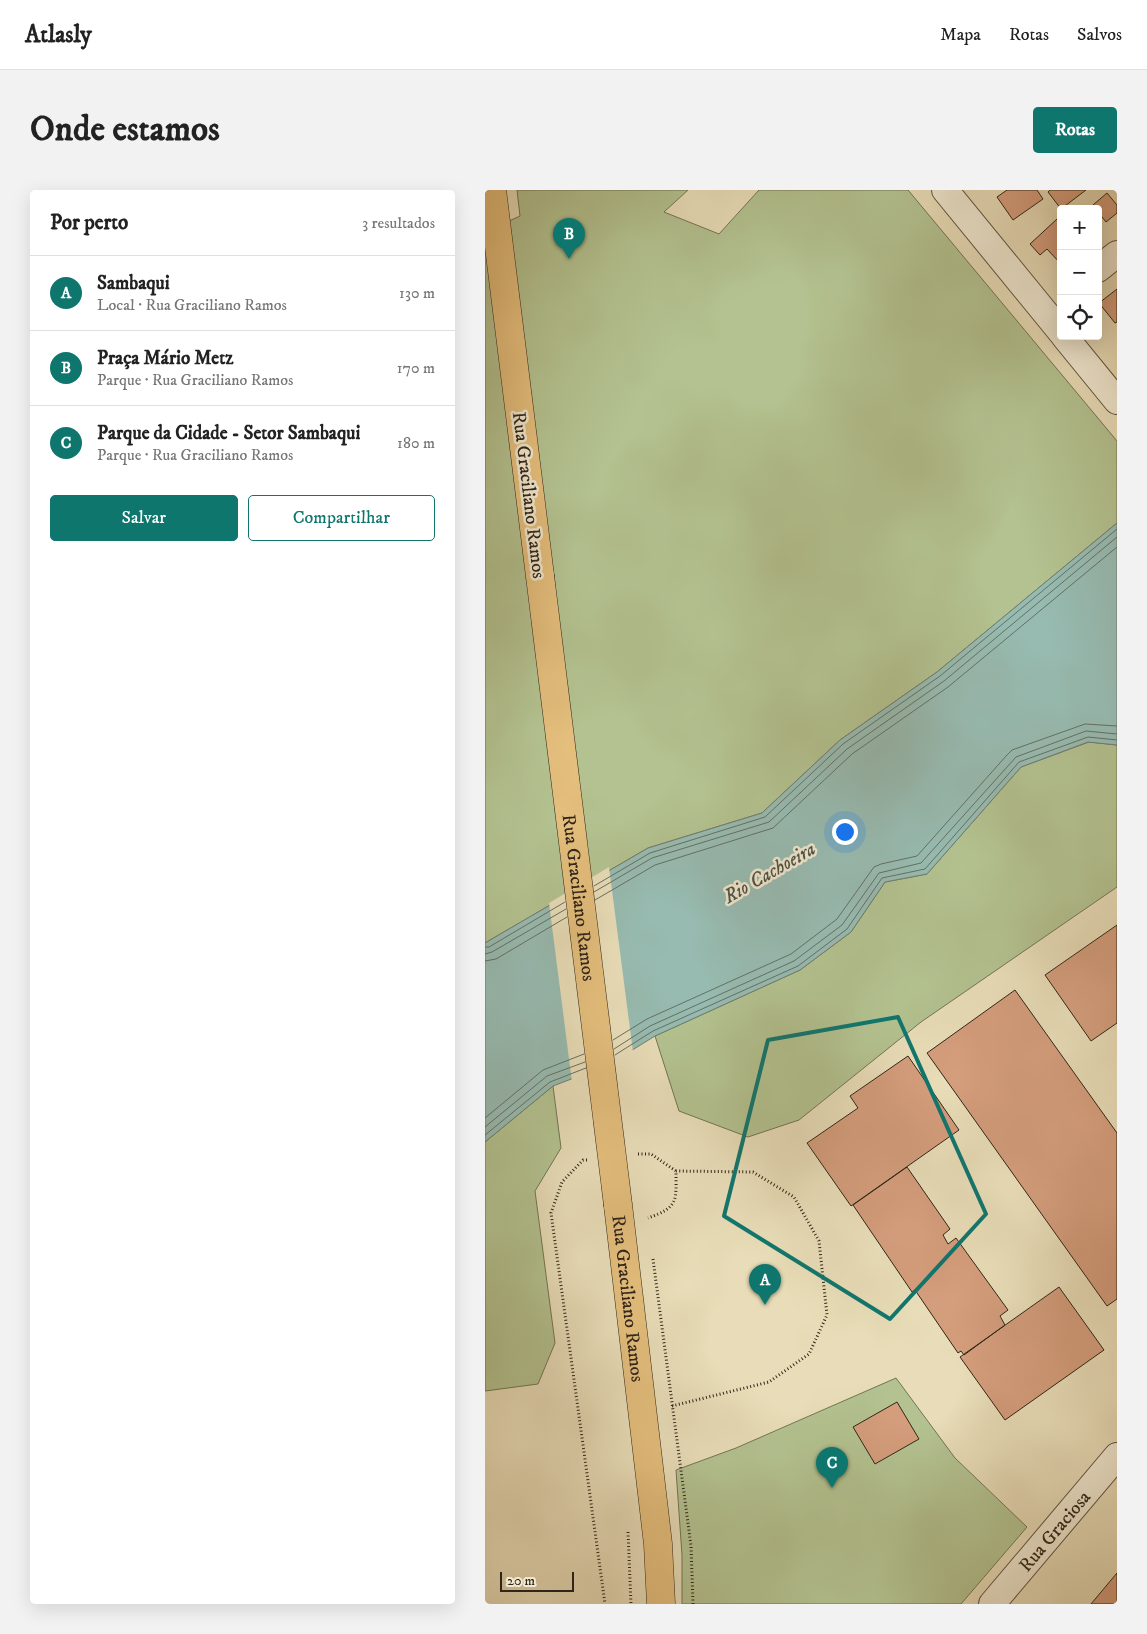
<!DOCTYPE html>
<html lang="pt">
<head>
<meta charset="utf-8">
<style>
  body { margin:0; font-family:"IM FELL DW Pica",serif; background:#f2f2f2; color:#222 }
  .controls { position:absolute; right:15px; top:15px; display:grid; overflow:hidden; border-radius:5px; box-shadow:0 5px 20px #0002 }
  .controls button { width:45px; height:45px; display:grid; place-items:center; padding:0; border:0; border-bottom:1px solid #e0e0e0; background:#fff; color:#222; font:25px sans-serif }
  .scale { position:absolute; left:15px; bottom:12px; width:74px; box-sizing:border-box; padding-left:5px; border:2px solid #302519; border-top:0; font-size:14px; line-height:18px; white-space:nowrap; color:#302519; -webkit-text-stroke:4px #f0e9d1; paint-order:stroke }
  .you { position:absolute; left:359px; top:641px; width:18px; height:18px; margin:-12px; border:4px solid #fff; border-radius:50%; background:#1a73e8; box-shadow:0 0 0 8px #1a73e833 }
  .badge { display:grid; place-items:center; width:32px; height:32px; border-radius:50%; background:#0f766e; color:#fff; font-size:16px; font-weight:700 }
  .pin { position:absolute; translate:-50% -41px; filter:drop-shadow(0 1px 2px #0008) }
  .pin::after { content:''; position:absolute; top:26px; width:18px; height:15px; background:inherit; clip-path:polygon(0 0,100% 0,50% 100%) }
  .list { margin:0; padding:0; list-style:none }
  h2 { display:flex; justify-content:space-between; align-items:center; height:65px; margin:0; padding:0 20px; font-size:21px }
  h2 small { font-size:16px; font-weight:400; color:#767676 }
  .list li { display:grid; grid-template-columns:32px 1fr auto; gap:15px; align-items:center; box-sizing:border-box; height:75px; padding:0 20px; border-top:1px solid #e0e0e0 }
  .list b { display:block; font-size:19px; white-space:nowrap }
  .list p { margin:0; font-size:16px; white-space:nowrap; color:#767676 }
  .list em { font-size:16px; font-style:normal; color:#767676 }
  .actions { display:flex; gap:10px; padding:15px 20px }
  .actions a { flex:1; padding:11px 0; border:1px solid #0f766e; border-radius:5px; text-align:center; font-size:18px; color:#0f766e }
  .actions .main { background:#0f766e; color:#fff }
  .icon { flex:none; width:28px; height:28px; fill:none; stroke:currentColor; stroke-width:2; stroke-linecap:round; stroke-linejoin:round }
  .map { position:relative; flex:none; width:632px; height:1414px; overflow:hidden; border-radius:5px }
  header { display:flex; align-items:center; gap:30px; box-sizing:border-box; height:70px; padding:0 25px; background:#fff; border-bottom:1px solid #e0e0e0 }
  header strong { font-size:24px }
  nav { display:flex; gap:28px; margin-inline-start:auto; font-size:18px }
  .intro { display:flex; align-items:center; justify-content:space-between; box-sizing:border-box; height:120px; padding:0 30px }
  h1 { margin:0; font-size:35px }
  .button { padding:12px 22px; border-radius:5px; background:#0f766e; color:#fff; font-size:18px; font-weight:700 }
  main { display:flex; gap:30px; padding:0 30px }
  aside { flex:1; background:#fff; border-radius:5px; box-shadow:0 5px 20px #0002 }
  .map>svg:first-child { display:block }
  .green { fill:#b3c290; stroke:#727454 }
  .water { fill:#97bbb1; stroke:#6e7f74 }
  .pier { fill:#e8ddb8 }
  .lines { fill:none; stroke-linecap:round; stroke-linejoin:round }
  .shore { stroke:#647065; stroke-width:1 }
  .building { fill:#d49d7c; stroke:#302519 }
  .minor-casing { stroke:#5e5341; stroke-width:28 }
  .primary-casing { stroke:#302519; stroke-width:29 }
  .path { stroke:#302519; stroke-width:3; stroke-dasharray:1 2.5; stroke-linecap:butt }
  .minor { stroke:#f0e9d1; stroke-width:26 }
  .primary { stroke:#e4be7c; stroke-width:28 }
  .primary-bridge-casing { stroke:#302519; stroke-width:29; stroke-linecap:butt }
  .primary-bridge { stroke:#e4be7c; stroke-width:28 }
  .marked { fill:none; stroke:#0f766e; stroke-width:4; stroke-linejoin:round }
  .labels { text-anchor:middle; stroke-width:5; stroke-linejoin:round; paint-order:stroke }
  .street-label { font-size:19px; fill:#302519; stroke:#f0e9d1 }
  .water-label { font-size:20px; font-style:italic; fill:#4f5247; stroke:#f0e9d1 }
</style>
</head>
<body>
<header>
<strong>Atlasly</strong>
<nav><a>Mapa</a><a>Rotas</a><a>Salvos</a></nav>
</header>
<div class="intro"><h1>Onde estamos</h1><a class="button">Rotas</a></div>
<main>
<aside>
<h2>Por perto<small>3 resultados</small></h2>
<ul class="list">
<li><span class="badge">A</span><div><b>Sambaqui</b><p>Local · Rua Graciliano Ramos</p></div><em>130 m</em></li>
<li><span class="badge">B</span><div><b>Praça Mário Metz</b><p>Parque · Rua Graciliano Ramos</p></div><em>170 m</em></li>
<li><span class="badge">C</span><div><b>Parque da Cidade - Setor Sambaqui</b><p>Parque · Rua Graciliano Ramos</p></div><em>180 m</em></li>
</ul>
<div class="actions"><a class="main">Salvar</a><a>Compartilhar</a></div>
</aside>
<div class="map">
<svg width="632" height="1414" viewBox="0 0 632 1414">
  <rect width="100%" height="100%" fill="#e8ddb8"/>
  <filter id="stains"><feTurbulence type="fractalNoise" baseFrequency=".004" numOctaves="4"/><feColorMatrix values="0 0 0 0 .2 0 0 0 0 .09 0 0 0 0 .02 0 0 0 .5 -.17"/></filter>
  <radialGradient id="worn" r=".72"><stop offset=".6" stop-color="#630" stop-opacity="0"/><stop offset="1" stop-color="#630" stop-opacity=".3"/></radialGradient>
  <path class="green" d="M 32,0 L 203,0 L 179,22 L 234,44 L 274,0 L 423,0 L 632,251 L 632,333 L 452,482 L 355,550 L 277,623 L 163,658 L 0,753 L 0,42 L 35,26 Z
    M 604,552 L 632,555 L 632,697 L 436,832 L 314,930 L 263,947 L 194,921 L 170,846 L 315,780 L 366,742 L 400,692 L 442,684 L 536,577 Z
    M 68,896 L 76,958 L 50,1001 L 70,1153 L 53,1194 L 0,1201 L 0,952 Z
    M 411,1188 L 470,1268 L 542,1337 L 476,1414 L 197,1414 L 197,1365 L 191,1280 L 251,1258 Z"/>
  <path class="water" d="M 632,333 L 632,555 L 603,552 L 536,577 L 442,684 L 400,692 L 366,742 L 315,780 L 170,846 L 123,875 L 68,896 L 0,952 L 0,753 L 163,658 L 277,623 L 355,550 L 452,482 Z"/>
  <path class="pier" d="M 124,677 L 148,862 L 124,878 L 87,892 L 64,713 Z"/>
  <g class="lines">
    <path class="shore" d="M 109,696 L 165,663 L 280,627 L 358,554 L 455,486 L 632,339
      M 109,702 L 167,668 L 284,632 L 362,559 L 459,491 L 632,347
      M 110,710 L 170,675 L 288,638 L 367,564 L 463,497 L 632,357
      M 0,757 L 4,757 L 80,712
      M 0,764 L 7,762 L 81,719
      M 0,771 L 11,769 L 82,727
      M 128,850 L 162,829 L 306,764 L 352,729 L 389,677 L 396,674 L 432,666 L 522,565 L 527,560 L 600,534 L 632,536
      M 129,859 L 165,836 L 309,771 L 357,735 L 394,683 L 436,673 L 531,567 L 601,541 L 632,544
      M 130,865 L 168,841 L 313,776 L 362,739 L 397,688 L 440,679 L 534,572 L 603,547 L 632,550
      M 0,928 L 58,880 L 99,864
      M 0,937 L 62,886 L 100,872
      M 0,945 L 65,892 L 101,878"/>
  </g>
  <path class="building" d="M 522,0 L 552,0 L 558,9 L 528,30 L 512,7 Z
    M 565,0 L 601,0 L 576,19 L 563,2 Z
    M 622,3 L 632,15 L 632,23 L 621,32 L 613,22 L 613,19 L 611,19 L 608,15 Z
    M 572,29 L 576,33 L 576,74 L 562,59 L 555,65 L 545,54 Z
    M 632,99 L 632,132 L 630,133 L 614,113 Z
    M 632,735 L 632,833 L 606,851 L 560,785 Z
    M 530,800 L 632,943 L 632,1109 L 622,1116 L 442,863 Z
    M 423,866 L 474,940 L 366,1016 L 322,953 L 373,918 L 365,906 Z
    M 422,977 L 465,1039 L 458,1045 L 463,1054 L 471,1048 L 523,1120 L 515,1126 L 520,1135 L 479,1165 L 476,1161 L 473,1163 L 430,1100 L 427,1102 L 368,1015 Z
    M 574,1097 L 619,1160 L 520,1230 L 475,1167 Z
    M 412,1212 L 434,1249 L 390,1274 L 368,1237 Z
    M 632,1383 L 632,1414 L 606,1414 Z"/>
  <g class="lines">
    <g class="minor-casing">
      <g id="minor">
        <path d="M 460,0 L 576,142"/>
        <path d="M 613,79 L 632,64"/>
        <path d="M 579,146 L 632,211"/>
        <path id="s1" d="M 507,1414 L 632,1266"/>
      </g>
    </g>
    <g class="primary-casing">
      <g id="primary">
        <path d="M 7,0 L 55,386"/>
        <path id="s2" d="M 133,1015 L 173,1354 L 176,1414"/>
      </g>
    </g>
    <path class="path" d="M 153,964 L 166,964 L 191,981 C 191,1011 194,1017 163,1028
      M 102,970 L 98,970 L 77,992 L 66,1023 L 120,1414
      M 168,1069 L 206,1356 L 208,1414
      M 187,1216 L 284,1192 L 324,1164 L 342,1125 L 334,1051 L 309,1007 L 268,982 L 191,981
      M 143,1342 L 146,1414"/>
    <use href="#minor" class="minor"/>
    <use href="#primary" class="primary"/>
    <g class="primary-bridge-casing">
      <g id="primary-bridge">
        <path id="s3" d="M 55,386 L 133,1015"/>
      </g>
    </g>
    <use href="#primary-bridge" class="primary-bridge"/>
  </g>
  <path class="marked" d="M 413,827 L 501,1024 L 405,1129 L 239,1026 L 283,850 Z"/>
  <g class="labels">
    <g class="street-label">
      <text transform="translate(45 305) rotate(83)" y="7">Rua Graciliano Ramos</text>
      <text dy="7" stroke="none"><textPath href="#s3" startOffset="324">Rua Graciliano Ramos</textPath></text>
      <text dy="7" stroke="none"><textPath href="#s2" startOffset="94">Rua Graciliano Ramos</textPath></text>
      <text dy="7" stroke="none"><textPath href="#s1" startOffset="96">Rua Graciosa</textPath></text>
    </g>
    <g class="water-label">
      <text transform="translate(284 682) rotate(-30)" y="7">Rio Cachoeira</text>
    </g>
  </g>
  <rect width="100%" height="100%" filter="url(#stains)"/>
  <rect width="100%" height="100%" fill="url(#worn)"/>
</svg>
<div class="controls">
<button>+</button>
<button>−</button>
<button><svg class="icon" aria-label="locate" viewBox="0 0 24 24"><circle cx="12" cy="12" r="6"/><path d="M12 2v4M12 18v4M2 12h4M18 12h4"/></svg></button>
</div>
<div class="scale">20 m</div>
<div class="you"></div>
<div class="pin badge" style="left:280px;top:1115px">A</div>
<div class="pin badge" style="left:84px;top:69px">B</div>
<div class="pin badge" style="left:347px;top:1298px">C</div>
</div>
</main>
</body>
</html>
